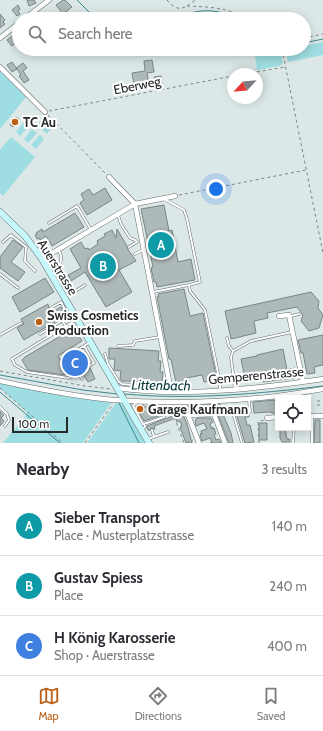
<!DOCTYPE html>
<html lang="en">
<head>
<meta charset="utf-8">
<style>
  body { margin:0; font-family:Cabin,sans-serif; background:#f7f7f7; color:#2b2b33 }
  .controls { position:absolute; right:12px; bottom:12px; display:grid; overflow:hidden; border-radius:0px; box-shadow:0 2px 10px #0003 }
  .controls button { width:36px; height:36px; display:grid; place-items:center; padding:0; border:0; border-bottom:1px solid #e1e1e2; background:#fff; color:#2b2b33; font:20px sans-serif }
  .compass { position:absolute; left:227px; top:68px; width:36px; height:36px; border-radius:50%; background:#fff; box-shadow:0 2px 10px #0003; rotate:244deg }
  .scale { position:absolute; left:12px; bottom:10px; width:56px; box-sizing:border-box; padding-left:4px; border:2px solid #25292a; border-top:0; font-size:11px; line-height:14px; white-space:nowrap; color:#25292a; -webkit-text-stroke:3px #fff; paint-order:stroke }
  .you { position:absolute; left:216px; top:189px; width:14px; height:14px; margin:-10px; border:3px solid #fff; border-radius:50%; background:#1a73e8; box-shadow:0 0 0 6px #1a73e833 }
  .badge { display:grid; place-items:center; width:26px; height:26px; border-radius:50%; background:#bc5e13; color:#fff; font-size:13px; font-weight:700 }
  .pin { position:absolute; translate:-50% -50%; border:2px solid #fff; box-shadow:0 1px 4px #0006 }
  .list { margin:0; padding:0; list-style:none }
  h2 { display:flex; justify-content:space-between; align-items:center; height:52px; margin:0; padding:0 16px; font-size:17px }
  h2 small { font-size:13px; font-weight:400; color:#7c7c81 }
  .list li { display:grid; grid-template-columns:26px 1fr auto; gap:12px; align-items:center; box-sizing:border-box; height:60px; padding:0 16px; border-top:1px solid #e1e1e2 }
  .list b { display:block; font-size:15px; white-space:nowrap }
  .list p { margin:0; font-size:13px; white-space:nowrap; color:#7c7c81 }
  .list em { font-size:13px; font-style:normal; color:#7c7c81 }
  .icon { flex:none; width:22px; height:22px; fill:none; stroke:currentColor; stroke-width:2; stroke-linecap:round; stroke-linejoin:round }
  .map { position:relative; flex:none; width:323px; height:443px; overflow:hidden }
  .search { position:absolute; background:#fff; box-shadow:0 2px 10px #0003; left:12px; right:12px; top:12px; height:44px; display:flex; align-items:center; gap:10px; box-sizing:border-box; padding:0 14px; border-radius:22px; color:#7c7c81; font-size:15px }
  .sheet { height:232px; background:#fff }
  nav { display:flex; justify-content:space-around; align-items:center; box-sizing:border-box; height:56px; border-top:1px solid #e1e1e2; background:#fff; font-size:11px; color:#7c7c81 }
  nav a { display:grid; justify-items:center; gap:2px }
  nav .on { color:#bc5e13 }
  .map>svg:first-child { display:block }
  .green { fill:#9edde1 }
  .lines { fill:none; stroke-linecap:round; stroke-linejoin:round }
  .stream { stroke:#3e888e; stroke-width:1 }
  .building { fill:#aeb9ba; stroke:#7a8586 }
  .service-casing { stroke:#626c6d; stroke-width:3 }
  .minor-casing { stroke:#626c6d; stroke-width:5.5 }
  .secondary-casing { stroke:#626c6d; stroke-width:7 }
  .path { stroke:#7d8585; stroke-width:1; stroke-dasharray:3 3; stroke-linecap:butt }
  .service { stroke:#fff; stroke-width:2 }
  .minor { stroke:#fff; stroke-width:4.5 }
  .secondary { stroke:#c6f7fa; stroke-width:6 }
  .poi-dot { fill:#bc5e13; stroke:#fff; stroke-width:1.5 }
  .labels { text-anchor:middle; stroke-width:4; stroke-linejoin:round; paint-order:stroke }
  .street-label { font-size:13px; fill:#25292a; stroke:#fff }
  .poi-label { font-size:13px; font-weight:bold; fill:#25292a; stroke:#fff; text-anchor:start }
  .water-label { font-size:14px; font-style:italic; fill:#073a3d; stroke:#fff }
</style>
</head>
<body>
<div class="map">
<svg width="323" height="443" viewBox="0 0 323 443">
  <rect width="100%" height="100%" fill="#dce8e8"/>
  <path class="green" d="M 323,42 L 323,55 L 288,62 L 286,53 L 296,49 L 304,49 L 304,46 Z
    M 254,49 L 272,49 L 281,51 L 283,63 L 280,66 L 257,70 Z
    M 0,71 L 26,97 L 1,128 L 0,127 Z
    M 41,121 L 51,129 L 47,134 L 37,125 Z
    M 24,122 L 29,126 L 20,136 L 16,132 Z
    M 32,129 L 37,133 L 28,143 L 24,139 Z
    M 40,135 L 44,139 L 36,149 L 31,145 Z
    M 11,137 L 35,157 L 3,196 L 0,193 L 0,150 Z
    M 0,382 L 112,402 L 83,443 L 3,443 L 28,413 L 0,388 Z
    M 121,402 L 145,443 L 87,443 L 116,403 Z"/>
  <g class="lines">
    <path class="stream" d="M 77,0 L 90,13 L 99,19
      M 173,19 C 199,8 215,8 241,19
      M 304,43 L 323,39
      M 280,49 L 282,49
      M 0,375 L 83,390 L 117,394
      M 0,392 L 60,443
      M 124,394 C 191,400 257,394 323,386
      M 119,403 L 139,443"/>
  </g>
  <path class="building" d="M 27,0 L 34,0 L 36,3 L 29,6 Z
    M 63,0 L 65,0 L 72,7 L 63,14 L 56,5 Z
    M 18,5 L 20,9 L 18,11 L 20,14 L 17,16 L 12,10 Z
    M 0,14 L 5,20 L 3,22 L 5,24 L 0,28 Z
    M 16,33 L 19,38 L 16,40 L 17,42 L 12,46 L 7,40 Z
    M 152,60 L 154,72 L 147,73 L 149,85 L 142,86 L 143,90 L 135,91 L 132,73 L 145,71 L 144,61 Z
    M 12,62 L 17,69 L 12,72 L 7,65 Z
    M 23,63 L 27,68 L 23,71 L 29,80 L 24,83 L 19,76 L 21,75 L 16,68 Z
    M 161,76 L 162,85 L 156,86 L 154,77 Z
    M 16,117 L 19,119 L 13,127 L 10,125 Z
    M 105,188 L 112,200 L 87,215 L 80,203 L 84,200 L 81,194 L 89,189 L 93,195 Z
    M 164,205 L 169,231 L 172,230 L 178,262 L 191,259 L 195,280 L 157,287 L 156,282 L 154,282 L 151,268 L 153,267 L 141,209 Z
    M 75,213 L 84,227 L 52,246 L 46,236 L 40,240 L 39,238 L 37,239 L 35,235 L 37,234 L 36,233 L 42,229 L 43,232 Z
    M 117,229 L 127,246 L 127,248 L 136,261 L 119,270 L 132,292 L 106,307 L 85,272 L 71,281 L 68,275 L 81,268 L 70,249 L 81,242 L 85,249 L 88,248 L 89,250 L 98,244 L 97,241 L 105,236 L 104,234 L 112,230 L 116,238 Z
    M 13,240 L 23,247 L 11,262 L 25,272 L 18,281 L 0,268 L 0,257 Z
    M 45,278 L 54,292 L 20,312 L 12,297 Z
    M 184,289 L 190,316 L 203,313 L 216,376 L 210,377 L 211,381 L 204,382 L 202,375 L 187,378 L 188,381 L 178,383 L 176,383 L 171,359 L 169,359 L 157,297 L 159,297 L 158,294 Z
    M 311,292 L 319,301 L 318,308 L 323,315 L 319,328 L 309,331 L 301,321 L 303,315 L 297,307 L 267,313 L 268,318 L 254,321 L 256,333 L 231,339 L 225,311 Z
    M 48,304 L 49,309 L 52,312 L 61,307 L 65,316 L 24,340 L 17,328 L 24,324 L 21,319 Z
    M 74,328 L 82,341 L 58,356 L 62,364 L 83,352 L 88,362 L 87,363 L 88,364 L 84,366 L 83,365 L 65,375 L 28,370 L 22,360 L 25,357 Z
    M 323,335 L 323,365 L 314,367 L 315,373 L 307,374 L 303,353 L 301,353 L 298,340 Z
    M 109,348 L 159,351 L 158,361 L 161,361 L 160,372 L 163,372 L 162,382 L 122,381 L 120,379 L 121,371 L 114,370 L 115,359 L 109,359 Z
    M 283,349 L 287,370 L 294,369 L 295,378 L 263,382 L 261,375 L 245,378 L 241,359 L 257,356 L 257,355 Z
    M 90,368 L 95,379 L 88,382 L 83,374 Z
    M 275,400 L 276,413 L 272,413 L 271,412 L 270,412 L 254,413 L 253,402 Z
    M 220,404 L 221,411 L 213,410 L 213,409 L 187,411 L 187,406 L 189,406 Z
    M 138,405 L 144,405 L 144,408 L 147,406 L 150,413 L 157,411 L 159,416 L 144,421 L 137,408 Z
    M 179,406 L 180,407 L 187,424 L 192,443 L 186,443 L 180,427 L 182,426 L 180,421 L 177,422 L 176,418 L 154,426 L 155,429 L 151,428 L 149,431 L 147,428 L 147,426 L 175,415 L 172,409 Z
    M 0,411 L 4,415 L 1,418 L 4,421 L 0,426 Z
    M 222,412 L 231,433 L 233,443 L 229,443 L 218,415 L 218,414 Z
    M 241,412 L 241,414 L 249,414 L 249,417 L 245,417 L 247,425 L 250,425 L 254,442 L 245,443 L 236,413 Z
    M 198,418 L 211,418 L 213,422 L 210,424 L 212,429 L 214,428 L 216,434 L 214,435 L 216,440 L 219,439 L 221,443 L 210,443 L 212,442 L 210,438 L 202,441 L 200,435 L 202,434 L 201,431 L 207,429 L 204,423 L 196,426 L 195,420 Z
    M 315,420 L 320,420 L 320,443 L 314,443 Z
    M 259,423 L 267,423 L 267,440 L 259,440 Z
    M 280,428 L 285,428 L 287,439 L 290,439 L 290,442 L 282,442 L 280,438 Z"/>
  <g class="lines">
    <g class="service-casing">
      <path id="service" d="M 164,199 L 184,210 L 187,219 L 200,282 L 189,285
        M 118,215 L 121,224 L 130,238 L 135,240 L 137,242 L 129,247
        M 49,223 L 77,206 L 91,230
        M 3,242 L 11,235 L 26,247 L 25,261 L 35,271
        M 58,250 C 65,257 58,264 60,273 C 62,279 67,285 70,291 L 74,292 L 85,285
        M 135,254 L 143,250
        M 0,274 L 18,288
        M 153,292 L 189,285 L 190,291 L 205,310 L 220,383 L 220,390
        M 291,316 L 299,314
        M 62,320 L 66,327
        M 76,320 L 12,359 L 15,365 L 27,372 L 69,378 L 94,363 L 84,346 L 90,342
        M 40,334 L 68,317 L 68,315 L 61,302 L 51,308
        M 0,335 L 21,323
        M 227,338 L 229,346 L 233,351 L 251,341 L 292,332
        M 118,346 L 133,345 L 135,341 L 160,337
        M 233,351 L 231,357 L 235,390
        M 105,354 L 108,364 L 119,382 L 122,384 L 153,387 L 171,383 L 177,386
        M 62,359 L 84,346
        M 78,372 L 82,379
        M 249,400 L 250,412
        M 137,402 L 133,406 L 143,424
        M 0,407 L 7,414 L 9,420 L 5,426
        M 232,410 L 242,443
        M 142,429 L 145,427 L 144,424 L 164,417 L 161,409 L 151,408 L 148,402
        M 152,430 L 154,437
        M 148,439 L 168,432
        M 293,443 L 294,428
        M 312,443 L 312,416"/>
    </g>
    <g class="minor-casing">
      <path id="minor" d="M 24,19 L 49,0
        M 0,38 L 19,23
        M 0,67 L 45,112
        M 109,177 L 135,204 L 175,196
        M 42,259 L 135,204 L 171,391
        M 279,316 L 289,315 L 303,382
        M 0,381 C 37,389 76,397 114,400 C 165,404 218,402 269,397 C 287,395 305,392 323,389
        M 117,388 C 185,397 256,389 323,379
        M 308,416 L 323,416
        M 267,418 L 278,417
        M 199,443 L 188,415 L 214,414 L 225,443"/>
    </g>
    <g class="secondary-casing">
      <path id="secondary" d="M 0,212 L 25,236 L 42,259 L 149,443"/>
    </g>
    <path class="path" d="M 167,0 C 178,13 184,9 195,0
      M 187,6 C 208,7 228,7 247,19
      M 304,38 L 323,34
      M 282,49 L 323,253
      M 245,74 L 285,67
      M 49,111 L 233,76
      M 48,115 L 106,174
      M 179,195 L 306,170
      M 288,369 L 295,368
      M 0,371 L 85,386 L 111,389
      M 0,388 L 63,443
      M 317,401 L 321,401
      M 317,405 L 321,405
      M 170,406 L 184,443
      M 212,427 L 213,429
      M 200,433 L 201,434
      M 216,439 L 217,440
      M 85,443 L 113,404
      M 186,443 L 193,440
      M 259,443 L 258,422 L 264,420"/>
    <use href="#service" class="service"/>
    <use href="#minor" class="minor"/>
    <use href="#secondary" class="secondary"/>
  </g>
  <g class="poi-dot">
    <circle cx="15" cy="122" r="4"/>
    <circle cx="39" cy="322" r="4"/>
    <circle cx="140" cy="409" r="4"/>
  </g>
  <g class="labels">
    <g class="street-label">
      <text transform="translate(137 85) rotate(-11)" y="5">Eberweg</text>
      <text transform="translate(58 267) rotate(58)" y="5">Auerstrasse</text>
      <text transform="translate(256 375) rotate(-5)" y="5">Gemperenstrasse</text>
    </g>
    <g class="poi-label">
      <text x="23" y="127">TC Au</text>
      <text x="47" y="320">Swiss Cosmetics<tspan x="47" dy="15">Production</tspan></text>
      <text x="148" y="414">Garage Kaufmann</text>
    </g>
    <g class="water-label">
      <text transform="translate(161 385) rotate(1)" y="5">Littenbach</text>
    </g>
  </g>
</svg>
<div class="controls">
<button><svg class="icon" aria-label="locate" viewBox="0 0 24 24"><circle cx="12" cy="12" r="6"/><path d="M12 2v4M12 18v4M2 12h4M18 12h4"/></svg></button>
</div>
<svg class="compass" viewBox="-18 -18 36 36"><path d="M0-13l5 13h-10z" fill="#e53935"/><path d="M0 13l5-13h-10z" fill="#7c7c81"/></svg>
<div class="scale">100 m</div>
<div class="you"></div>
<div class="pin badge" style="left:161px;top:245px;background:#0f9aa8">A</div>
<div class="pin badge" style="left:103px;top:266px;background:#0f9aa8">B</div>
<div class="pin badge" style="left:75px;top:363px;background:#3f7fe0">C</div>
<div class="search"><svg class="icon" aria-label="search" viewBox="0 0 24 24"><circle cx="10" cy="10" r="6"/><path d="M15 15l6 6"/></svg>Search here</div>
</div>
<section class="sheet">
<h2>Nearby<small>3 results</small></h2>
<ul class="list">
<li><span class="badge" style="background:#0f9aa8">A</span><div><b>Sieber Transport</b><p>Place · Musterplatzstrasse</p></div><em>140 m</em></li>
<li><span class="badge" style="background:#0f9aa8">B</span><div><b>Gustav Spiess</b><p>Place</p></div><em>240 m</em></li>
<li><span class="badge" style="background:#3f7fe0">C</span><div><b>H König Karosserie</b><p>Shop · Auerstrasse</p></div><em>400 m</em></li>
</ul>
</section>
<nav>
<a class="on"><svg class="icon" aria-label="map" viewBox="0 0 24 24"><path d="M3 6l6-2 6 2 6-2v14l-6 2-6-2-6 2zM9 4v14M15 6v14"/></svg>Map</a>
<a><svg class="icon" aria-label="directions" viewBox="0 0 24 24"><path d="M12 3l9 9-9 9-9-9zM9 14v-3h6M13 9l2 2-2 2"/></svg>Directions</a>
<a><svg class="icon" aria-label="saved" viewBox="0 0 24 24"><path d="M7 4h10v16l-5-4-5 4z"/></svg>Saved</a>
</nav>
</body>
</html>
